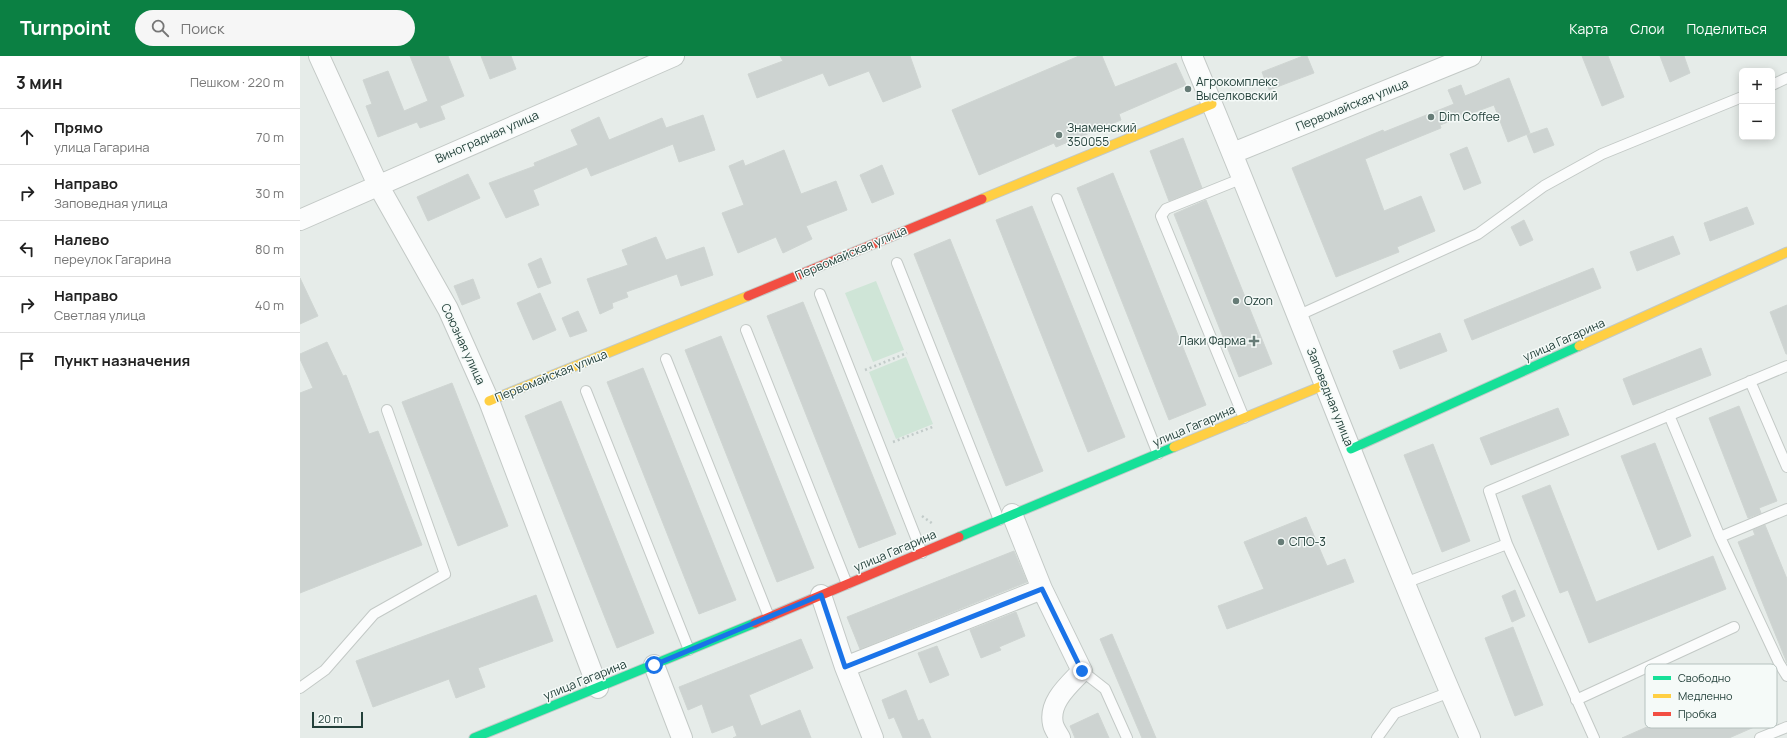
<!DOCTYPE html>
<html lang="ru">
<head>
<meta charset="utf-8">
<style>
  body { margin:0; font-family:Manrope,sans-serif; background:#f6f6f6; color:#222 }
  .controls { position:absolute; right:12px; top:12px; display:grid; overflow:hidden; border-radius:6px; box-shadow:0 2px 10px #0003 }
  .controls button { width:36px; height:36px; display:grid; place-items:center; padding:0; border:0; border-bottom:1px solid #e0e0e0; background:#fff; color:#222; font:20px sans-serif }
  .scale { position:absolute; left:12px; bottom:10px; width:51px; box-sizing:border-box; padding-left:4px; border:2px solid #23403a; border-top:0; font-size:11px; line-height:14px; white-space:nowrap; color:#23403a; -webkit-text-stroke:3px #f5faf8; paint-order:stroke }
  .stop { position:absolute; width:12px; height:12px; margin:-9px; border:3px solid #1a73e8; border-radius:50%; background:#fff }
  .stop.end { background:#1a73e8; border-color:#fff; box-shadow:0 1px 4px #0008 }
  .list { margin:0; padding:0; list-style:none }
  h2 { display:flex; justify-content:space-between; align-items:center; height:52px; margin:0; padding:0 16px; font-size:17px }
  h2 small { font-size:13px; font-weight:400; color:#767676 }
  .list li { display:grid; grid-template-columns:26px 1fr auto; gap:12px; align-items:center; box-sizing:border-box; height:56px; padding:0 16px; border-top:1px solid #e0e0e0 }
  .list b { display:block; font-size:15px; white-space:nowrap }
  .list p { margin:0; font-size:13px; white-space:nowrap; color:#767676 }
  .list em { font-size:13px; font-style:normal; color:#767676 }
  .icon { flex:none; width:22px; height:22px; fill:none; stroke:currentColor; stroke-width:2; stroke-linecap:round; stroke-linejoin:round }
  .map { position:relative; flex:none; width:1487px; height:682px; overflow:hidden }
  header { display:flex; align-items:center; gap:24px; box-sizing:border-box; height:56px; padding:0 20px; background:#0b8043; color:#fff }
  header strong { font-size:19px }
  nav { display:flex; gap:22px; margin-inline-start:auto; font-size:14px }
  .search { width:280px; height:36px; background:#f6f6f6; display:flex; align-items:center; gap:10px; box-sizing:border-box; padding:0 14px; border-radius:22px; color:#767676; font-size:15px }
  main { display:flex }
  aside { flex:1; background:#fff }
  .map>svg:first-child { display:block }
  .green { fill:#cfe5d7 }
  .building { fill:#cdd3d1; stroke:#cfd5d2 }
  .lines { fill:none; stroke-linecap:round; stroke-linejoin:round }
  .lane-casing { stroke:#c3c9c6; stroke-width:12 }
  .street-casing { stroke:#c3c9c6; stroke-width:22 }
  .fast-casing { stroke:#c2c9c7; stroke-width:11 }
  .slow-casing { stroke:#c2c9c7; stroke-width:11 }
  .jam-casing { stroke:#c2c9c7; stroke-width:11 }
  .path { stroke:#c2cbc9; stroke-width:2.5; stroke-dasharray:2 3; stroke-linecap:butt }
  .lane { stroke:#fbfcfc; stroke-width:10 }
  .street { stroke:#fbfcfc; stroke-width:20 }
  .fast { stroke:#16e098; stroke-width:9 }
  .slow { stroke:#ffcf43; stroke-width:9 }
  .jam { stroke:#f24e42; stroke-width:9 }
  .route { stroke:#1a73e8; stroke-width:5 }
  .poi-dot { fill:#677c77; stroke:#f5faf8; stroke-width:1.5 }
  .labels { text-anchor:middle; stroke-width:3; stroke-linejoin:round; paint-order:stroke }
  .poi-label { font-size:12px; fill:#23403a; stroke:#f5faf8; text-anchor:start }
  .street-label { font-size:12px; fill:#23403a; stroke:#f5faf8 }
  .key { fill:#f5faf8; stroke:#b6c2bf; stroke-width:1 }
  .key-label { font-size:11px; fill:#23403a }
</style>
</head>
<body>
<header>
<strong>Turnpoint</strong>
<div class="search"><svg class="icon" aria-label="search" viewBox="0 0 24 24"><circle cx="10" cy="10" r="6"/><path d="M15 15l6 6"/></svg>Поиск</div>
<nav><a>Карта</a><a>Слои</a><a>Поделиться</a></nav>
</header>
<main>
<aside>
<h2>3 мин<small>Пешком · 220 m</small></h2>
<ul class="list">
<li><svg class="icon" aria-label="ahead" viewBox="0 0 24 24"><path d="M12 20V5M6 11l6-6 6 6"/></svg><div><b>Прямо</b><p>улица Гагарина</p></div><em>70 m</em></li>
<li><svg class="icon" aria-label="right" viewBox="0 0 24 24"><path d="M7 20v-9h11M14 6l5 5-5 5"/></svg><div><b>Направо</b><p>Заповедная улица</p></div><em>30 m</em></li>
<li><svg class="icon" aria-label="left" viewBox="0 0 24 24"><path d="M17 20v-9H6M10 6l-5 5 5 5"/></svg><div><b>Налево</b><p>переулок Гагарина</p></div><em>80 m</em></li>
<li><svg class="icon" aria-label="right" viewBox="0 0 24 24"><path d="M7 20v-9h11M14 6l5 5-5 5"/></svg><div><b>Направо</b><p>Светлая улица</p></div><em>40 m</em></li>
<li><svg class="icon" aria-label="arrive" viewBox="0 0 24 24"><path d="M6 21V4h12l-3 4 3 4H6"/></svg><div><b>Пункт назначения</b></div></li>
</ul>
</aside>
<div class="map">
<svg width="1487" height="682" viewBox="0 0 1487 682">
  <rect width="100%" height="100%" fill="#e6ece9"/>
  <path class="green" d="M 576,225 L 604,294 L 573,306 L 545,237 Z
    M 606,301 L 633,368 L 596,383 L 569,316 Z"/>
  <path class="building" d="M 110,0 L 148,0 L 164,40 L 140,50 L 145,63 L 120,72 L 117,66 L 78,81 L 66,50 L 72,48 L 63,24 L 88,15 L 104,55 L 128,45 Z
    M 181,0 L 211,0 L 216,13 L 190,23 Z
    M 480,0 L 610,0 L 621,31 L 583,46 L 569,15 L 529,30 L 523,17 L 457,42 L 448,18 L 483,5 Z
    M 779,0 L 802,0 L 815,31 L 876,7 L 886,29 L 819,58 L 821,64 L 756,91 L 754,87 L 679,119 L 652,54 Z
    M 1003,0 L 1007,0 L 1014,17 L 969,34 L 962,16 Z
    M 1282,0 L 1308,0 L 1324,41 L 1302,50 Z
    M 1360,0 L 1384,0 L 1390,17 L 1370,26 Z
    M 1209,22 L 1230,77 L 1208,86 L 1194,49 L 1140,69 L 1141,72 L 1065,103 L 1084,155 L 1121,140 L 1135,175 L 1097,191 L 1099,196 L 1036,221 L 992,112 L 1083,74 L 1084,76 L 1154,48 L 1148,34 L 1161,29 L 1165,40 Z
    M 403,59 L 415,94 L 379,106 L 373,88 L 291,120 L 287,111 L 233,134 L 239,149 L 206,162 L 189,127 L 235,110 L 234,107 L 278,89 L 271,74 L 299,61 L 309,84 L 362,62 L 366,72 Z
    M 1247,72 L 1254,89 L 1234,97 L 1227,79 Z
    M 883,82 L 902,132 L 869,145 L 850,95 Z
    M 1167,91 L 1181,127 L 1164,134 L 1150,98 Z
    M 484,94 L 501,138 L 536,125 L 547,154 L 506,170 L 512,183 L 483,197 L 476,181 L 438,197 L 422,157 L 444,149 L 429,110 L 443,104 L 445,110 Z
    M 582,109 L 594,138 L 572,147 L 560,119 Z
    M 813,117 L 906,349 L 869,364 L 777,132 Z
    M 168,118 L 180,142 L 128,165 L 117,141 Z
    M 906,144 L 972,308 L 939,321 L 874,158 Z
    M 732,150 L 825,381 L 788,396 L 696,164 Z
    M 1447,151 L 1454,168 L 1410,185 L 1404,167 Z
    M 1224,164 L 1233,184 L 1220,190 L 1211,171 Z
    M 1373,180 L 1380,198 L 1337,215 L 1330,196 Z
    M 356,181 L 366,204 L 404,191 L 413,219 L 381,230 L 377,218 L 326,236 L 328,241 L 312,247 L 313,252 L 300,258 L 287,223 L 328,209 L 322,194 Z
    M 650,183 L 743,415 L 706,430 L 614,198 Z
    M 241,202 L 251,227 L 238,232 L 228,208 Z
    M 1293,212 L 1301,232 L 1172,284 L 1164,264 Z
    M 0,222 L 18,260 L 0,268 Z
    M 173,223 L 180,242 L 162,249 L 154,230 Z
    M 240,237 L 256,274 L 233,284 L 217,247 Z
    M 503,246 L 596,478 L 559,492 L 467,260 Z
    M 1487,249 L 1487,298 L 1486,298 L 1470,256 Z
    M 278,255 L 287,275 L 270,281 L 262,262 Z
    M 1140,277 L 1147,295 L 1100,313 L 1093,295 Z
    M 421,280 L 514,512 L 477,526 L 385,294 Z
    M 27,286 L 43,320 L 46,319 L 69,378 L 78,375 L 122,489 L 0,537 L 0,337 L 13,332 L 0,303 L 0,298 Z
    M 1401,292 L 1411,319 L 1333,349 L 1323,323 Z
    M 343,312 L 436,544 L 399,558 L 307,326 Z
    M 152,327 L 208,470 L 158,490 L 102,346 Z
    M 261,345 L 354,577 L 317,592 L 225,360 Z
    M 1439,350 L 1477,445 L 1459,452 L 1461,457 L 1448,462 L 1409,362 Z
    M 1258,352 L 1269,379 L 1191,409 L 1180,382 Z
    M 1355,387 L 1391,480 L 1358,494 L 1321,400 Z
    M 1133,388 L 1170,485 L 1142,496 L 1104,399 Z
    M 1250,429 L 1296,546 L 1413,500 L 1426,533 L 1289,587 L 1268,534 L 1260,537 L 1222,440 Z
    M 1006,461 L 1027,510 L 1045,503 L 1054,526 L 927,573 L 918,550 L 964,533 L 944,486 Z
    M 1465,469 L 1487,523 L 1487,607 L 1438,486 L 1455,479 L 1453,474 Z
    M 714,495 L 727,526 L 560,593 L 547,561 Z
    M 1215,534 L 1225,560 L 1212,566 L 1202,540 Z
    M 236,539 L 253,585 L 178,612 L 185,631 L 156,642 L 149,623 L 73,651 L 56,605 Z
    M 716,556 L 725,580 L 699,591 L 701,594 L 681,602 L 670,574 Z
    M 1213,571 L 1243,649 L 1215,660 L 1185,582 Z
    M 812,578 L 856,682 L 842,682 L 800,583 Z
    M 501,583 L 513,612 L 449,639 L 461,670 L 500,654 L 511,682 L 433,682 L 437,680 L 433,669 L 412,677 L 402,648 L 388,654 L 379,631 Z
    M 637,590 L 649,619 L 630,627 L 618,597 Z
    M 1444,628 L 1461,668 L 1429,682 L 1322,682 Z
    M 606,634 L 618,665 L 623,663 L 631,682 L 603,682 L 594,661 L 589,663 L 582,644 Z
    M 798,657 L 809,682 L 775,682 L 770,670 Z"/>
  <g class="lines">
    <g class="lane-casing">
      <path id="lane" d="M 1472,29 L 1487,22
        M 943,122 L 866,153 L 861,160 L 944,362
        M 757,143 L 858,398
        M 597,207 L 699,464
        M 520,238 L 622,497
        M 997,260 L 1178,178 L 1244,130 L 1302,98 L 1442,41
        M 446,274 L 547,528
        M 366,303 L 469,561
        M 1450,325 L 1487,411
        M 286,335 L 389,594
        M 1369,359 L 1420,481 L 1479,607 L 1487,620
        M 1420,481 L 1487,453
        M 1207,488 L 1294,682
        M 1105,527 L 1207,488 L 1189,435 L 1487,310
        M 782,615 L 805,633 L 827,682
        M 0,632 L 25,614 L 74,558 L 145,518 L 87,354
        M 1276,644 L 1434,571
        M 1077,682 L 1095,657 L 1150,636
        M 1460,682 L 1487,671"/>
    </g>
    <g class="street-casing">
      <path id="street" d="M 19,0 L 78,129 L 148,253 L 189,345 L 298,632
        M 892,0 C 987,226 1072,457 1170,682
        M 933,97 L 1171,0
        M 0,164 L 374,0
        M 712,458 L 742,533 L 782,615 C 769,629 748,646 753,668 C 754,673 758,678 760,682
        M 521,539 L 545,611 L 573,682
        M 354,609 L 382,682
        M 545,611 L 742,533"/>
    </g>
    <g class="fast-casing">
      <path id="fast" d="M 1051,393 L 1279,290
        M 659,481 L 874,391
        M 174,682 L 455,567"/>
    </g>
    <g class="slow-casing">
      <path id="slow" d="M 682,143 L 912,48
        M 1279,290 L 1487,196
        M 189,345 L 448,240
        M 874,391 L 1024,329"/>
    </g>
    <g class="jam-casing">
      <path id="jam" d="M 448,240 L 682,143
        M 455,567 L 659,481"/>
    </g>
    <path class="path" d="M 565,314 L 607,297
      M 593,386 L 635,370
      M 622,460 L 633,468"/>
    <use href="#lane" class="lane"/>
    <use href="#street" class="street"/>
    <use href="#fast" class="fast"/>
    <use href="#slow" class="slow"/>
    <use href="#jam" class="jam"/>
  </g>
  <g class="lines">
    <path class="route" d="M 354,609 L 521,539 L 545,611 L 742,533 L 782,615"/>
  </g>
  <g class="poi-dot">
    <circle cx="888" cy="33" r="4"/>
    <circle cx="1131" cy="61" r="4"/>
    <circle cx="759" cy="79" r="4"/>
    <circle cx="936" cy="245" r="4"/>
    <path d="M952 279h4v4h4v4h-4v4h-4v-4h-4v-4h4z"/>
    <circle cx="981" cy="486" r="4"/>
  </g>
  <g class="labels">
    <g class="poi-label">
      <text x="896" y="30">Агрокомплекс<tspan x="896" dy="14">Выселковский</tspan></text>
      <text x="1139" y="65">Dim Coffee</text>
      <text x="767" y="76">Знаменский<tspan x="767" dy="14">350055</tspan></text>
      <text x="944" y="249">Ozon</text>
      <text x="946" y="289" text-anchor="end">Лаки Фарма</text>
      <text x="989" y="490">СПО-3</text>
    </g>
    <g class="street-label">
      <text transform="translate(1052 49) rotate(-22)" y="4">Первомайская улица</text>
      <text transform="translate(187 81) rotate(-24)" y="4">Виноградная улица</text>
      <text transform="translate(551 197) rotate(-23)" y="4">Первомайская улица</text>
      <text transform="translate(1264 284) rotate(-24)" y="4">улица Гагарина</text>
      <text transform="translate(163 288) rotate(65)" y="4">Союзная улица</text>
      <text transform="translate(251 320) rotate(-22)" y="4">Первомайская улица</text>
      <text transform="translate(1030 341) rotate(68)" y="4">Заповедная улица</text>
      <text transform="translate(894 370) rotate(-23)" y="4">улица Гагарина</text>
      <text transform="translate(595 495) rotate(-23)" y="4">улица Гагарина</text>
      <text transform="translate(285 624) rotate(-22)" y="4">улица Гагарина</text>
    </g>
  </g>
  <rect x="1345" y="608" width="132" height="64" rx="6" class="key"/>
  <rect x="1353" y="620" width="18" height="4" fill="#16e098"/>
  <rect x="1353" y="638" width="18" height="4" fill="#ffcf43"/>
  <rect x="1353" y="656" width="18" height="4" fill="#f24e42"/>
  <g class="key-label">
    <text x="1378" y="626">Свободно</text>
    <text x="1378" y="644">Медленно</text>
    <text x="1378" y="662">Пробка</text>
  </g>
</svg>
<div class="controls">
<button>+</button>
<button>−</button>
</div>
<div class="scale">20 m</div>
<div class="stop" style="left:354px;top:609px"></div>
<div class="stop end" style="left:782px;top:615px"></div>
</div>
</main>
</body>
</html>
